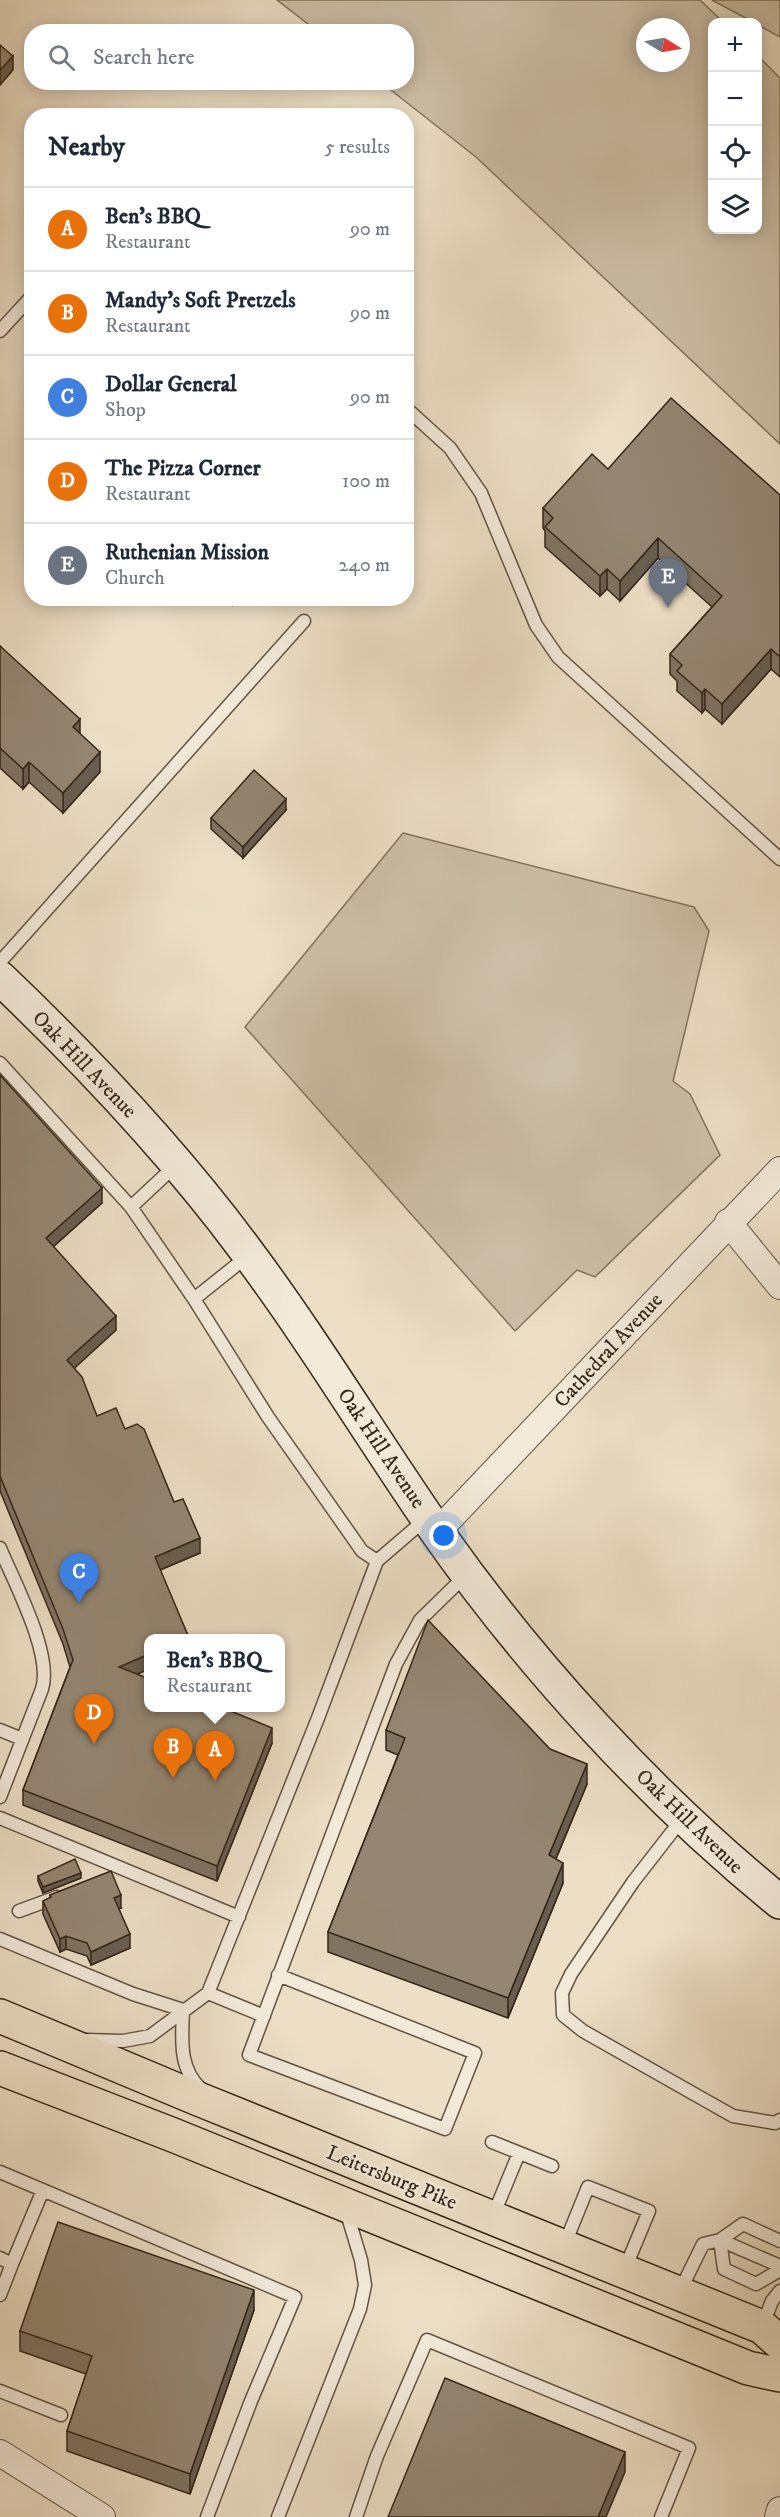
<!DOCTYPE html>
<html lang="en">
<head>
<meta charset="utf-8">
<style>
  body { margin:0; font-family:"IM FELL DW Pica",serif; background:#f6f6f7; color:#1f2937 }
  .controls { position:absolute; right:18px; top:18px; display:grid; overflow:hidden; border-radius:12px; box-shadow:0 3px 15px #0003 }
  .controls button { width:54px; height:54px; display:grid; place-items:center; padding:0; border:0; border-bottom:2px solid #e0e1e3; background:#fff; color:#1f2937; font:30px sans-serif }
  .compass { position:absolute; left:636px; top:18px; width:54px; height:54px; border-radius:50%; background:#fff; box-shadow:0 3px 15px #0003; rotate:101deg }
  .you { position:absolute; left:444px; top:1536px; width:21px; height:21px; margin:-15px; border:4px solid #fff; border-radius:50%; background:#1a73e8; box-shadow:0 0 0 9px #1a73e833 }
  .badge { display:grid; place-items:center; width:39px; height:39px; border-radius:50%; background:#8f2418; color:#fff; font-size:20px; font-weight:700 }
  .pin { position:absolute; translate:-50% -50px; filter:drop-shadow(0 2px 3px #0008) }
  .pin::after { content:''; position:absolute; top:32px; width:21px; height:18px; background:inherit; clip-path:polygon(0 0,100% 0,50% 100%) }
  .popup { position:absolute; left:144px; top:1634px; width:141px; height:78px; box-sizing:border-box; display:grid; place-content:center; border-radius:12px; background:#fff; filter:drop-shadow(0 2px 4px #0005); font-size:20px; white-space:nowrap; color:#747a83 }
  .popup b { font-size:22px; color:#1f2937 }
  .popup::after { content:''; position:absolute; left:50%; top:100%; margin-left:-12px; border:12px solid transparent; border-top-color:#fff }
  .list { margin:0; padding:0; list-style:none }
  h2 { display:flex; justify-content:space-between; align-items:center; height:78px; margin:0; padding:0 24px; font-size:26px }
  h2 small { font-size:20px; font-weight:400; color:#747a83 }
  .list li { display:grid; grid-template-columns:39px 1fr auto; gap:18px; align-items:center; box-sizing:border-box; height:84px; padding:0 24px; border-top:2px solid #e0e1e3 }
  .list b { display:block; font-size:22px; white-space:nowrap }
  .list p { margin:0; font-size:20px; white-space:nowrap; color:#747a83 }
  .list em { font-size:20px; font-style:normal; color:#747a83 }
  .icon { flex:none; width:33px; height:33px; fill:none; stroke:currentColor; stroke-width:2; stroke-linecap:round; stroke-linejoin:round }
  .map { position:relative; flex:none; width:780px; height:2517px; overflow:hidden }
  .search { position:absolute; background:#fff; box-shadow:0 3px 15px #0003; left:24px; top:24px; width:390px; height:66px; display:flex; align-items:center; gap:15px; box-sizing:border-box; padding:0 21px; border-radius:24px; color:#747a83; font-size:22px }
  .panel { position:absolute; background:#fff; box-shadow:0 3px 15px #0003; left:24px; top:108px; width:390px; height:498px; border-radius:24px }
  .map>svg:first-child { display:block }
  .green { fill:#cdc0a8; stroke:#807360; stroke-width:1.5; fill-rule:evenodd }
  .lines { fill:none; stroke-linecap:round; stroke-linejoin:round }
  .lane-casing { stroke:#625443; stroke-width:15 }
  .street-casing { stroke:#625443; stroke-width:28 }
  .secondary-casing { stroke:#332617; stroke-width:36 }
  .primary-casing { stroke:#332617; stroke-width:36 }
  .lane { stroke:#f3eada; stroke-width:12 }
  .street { stroke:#f3eada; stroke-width:26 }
  .secondary { stroke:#f3eada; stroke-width:33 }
  .primary { stroke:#eddfc6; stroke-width:33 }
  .wall { fill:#7f7362; stroke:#332617; stroke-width:1.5 }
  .shaded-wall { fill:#685e50; stroke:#332617; stroke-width:1.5 }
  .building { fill:#948672; stroke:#332617; stroke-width:1.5 }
  .labels { text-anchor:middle; stroke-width:5; stroke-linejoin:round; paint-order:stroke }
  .street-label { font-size:21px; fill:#332617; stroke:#f3eada }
</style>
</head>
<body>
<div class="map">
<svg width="780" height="2517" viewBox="0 0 780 2517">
  <rect width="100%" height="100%" fill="#eddfc6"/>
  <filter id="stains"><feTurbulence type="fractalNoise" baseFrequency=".00333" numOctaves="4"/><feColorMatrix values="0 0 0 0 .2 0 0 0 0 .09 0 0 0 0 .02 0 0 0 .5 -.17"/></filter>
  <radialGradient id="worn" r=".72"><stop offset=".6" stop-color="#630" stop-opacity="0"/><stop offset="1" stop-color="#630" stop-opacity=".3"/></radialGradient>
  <path class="green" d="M 277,0 L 700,0 L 723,22 L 712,22 L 712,230 L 758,230 L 758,56 L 780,78 L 780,444 L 476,157 L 382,83 L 406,82 L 406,32 L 317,31 ZM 645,27 L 681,27 L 681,63 L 645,63 Z
    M 712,0 L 780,0 L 780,37 L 758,25 L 758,22 L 753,22 Z
    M 403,833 L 694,907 L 709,931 L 673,1081 L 690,1094 L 720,1155 L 595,1277 L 577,1270 L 515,1331 L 245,1027 Z"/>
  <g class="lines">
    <g class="lane-casing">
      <path id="lane" d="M 0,331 L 32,296
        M 406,408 L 450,448 L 481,493 L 536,625 L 558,657 L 780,859
        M 0,962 L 304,621
        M 0,1063 L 131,1207 L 194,1299 L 268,1417 L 362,1551 L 377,1561
        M 131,1207 L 176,1165
        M 194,1299 L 249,1255
        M 0,1548 C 14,1582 53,1654 42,1689 L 0,1797
        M 0,1730 L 22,1739
        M 0,1818 L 239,1917
        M 682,1819 L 633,1882 L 571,1974 L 562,1993 L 563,2015 L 583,2031 L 733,2116 L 775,2123 L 780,2120
        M 19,1911 L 57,1897
        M 0,1939 L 133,1994 L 183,2010
        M 278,1975 L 475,2053 L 445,2129 L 249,2055 L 396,1664 L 420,1620 L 467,1574
        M 208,1993 L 264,2016
        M 183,2010 C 182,2039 178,2069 202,2090
        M 86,2040 L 123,2041 L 150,2036 L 208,1993 L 318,1718 L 377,1561 L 427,1518
        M 492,2142 L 552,2166
        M 0,2172 L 295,2297 L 251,2401 L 207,2517
        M 493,2216 L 519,2153
        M 780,2241 L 743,2224 L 720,2240 L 724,2269 L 756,2284 L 780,2270
        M 564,2246 L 588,2187 L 649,2211 L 624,2271
        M 0,2258 L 12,2264 L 0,2295
        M 12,2264 L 43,2190
        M 679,2293 L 703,2244 L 720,2240 L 780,2266
        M 762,2327 L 772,2301 L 780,2291
        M 0,2391 L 61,2415
        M 278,2517 L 360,2309 L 365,2285 L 361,2260 L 346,2210
        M 356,2517 L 377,2456 L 427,2340 L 689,2448 L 661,2517"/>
    </g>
    <g class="street-casing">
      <path id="street" d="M 728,1222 L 780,1286
        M 437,1532 L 780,1170
        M 0,2453 L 102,2517
        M 778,2517 L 780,2510"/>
    </g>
    <g class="secondary-casing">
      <path id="secondary" d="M 0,978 C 88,1062 173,1152 245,1249 C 313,1340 372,1438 437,1532 C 531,1666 652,1798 780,1902"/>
    </g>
    <g class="primary-casing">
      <path id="primary" d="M 0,2016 L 196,2098 L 762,2327 L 780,2343
        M 0,2068 L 173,2135 L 748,2368 L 780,2375"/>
    </g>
    <use href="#lane" class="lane"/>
    <use href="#street" class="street"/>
    <use href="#secondary" class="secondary"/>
    <use href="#primary" class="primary"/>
  </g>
  <path class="wall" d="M 608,469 L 780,495 L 780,677 L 771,669 L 722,724 L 705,709 L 702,713 L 677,691 L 677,681 L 670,674 L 670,654 L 712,607 L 658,558 L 620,601 L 607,589 L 600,596 L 545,547 L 545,531 L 543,528 L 543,508 Z
    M 226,598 L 239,598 L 233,605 Z
    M 0,646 L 80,734 L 100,772 L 63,813 L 29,782 L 23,789 L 0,768 Z
    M 286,810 L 243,858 L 211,829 L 211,818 Z
    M 0,1075 L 102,1203 L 53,1247 L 116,1330 L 74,1368 L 97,1416 L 125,1429 L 174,1502 L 200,1553 L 160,1570 L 189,1638 L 137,1674 L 272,1743 L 217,1881 L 23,1805 L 23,1790 L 70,1667 L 63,1644 L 0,1491 Z
    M 386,1730 L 550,1749 L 587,1784 L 556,1859 L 563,1883 L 508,2018 L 328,1952 L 328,1932 L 398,1755 L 386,1750 Z
    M 38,1876 L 81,1878 L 43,1893 L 38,1881 Z
    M 50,1895 L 121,1908 L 119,1909 L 130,1948 L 91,1965 L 87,1956 L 66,1949 L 60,1952 L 43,1914 L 43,1901 L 50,1898 Z
    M 254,2310 L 190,2494 L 67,2451 L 67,2431 L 86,2374 L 20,2351 L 20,2331 Z"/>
  <path class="shaded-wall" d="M 13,56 L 13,70 L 0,85 L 0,70 Z
    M 658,538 L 658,558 L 620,601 L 620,581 Z
    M 607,569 L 607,589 L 600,596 L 600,576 Z
    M 233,598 L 239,598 L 233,605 Z
    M 771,649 L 771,669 L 722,724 L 722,704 Z
    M 705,689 L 705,709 L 702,713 L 702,693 Z
    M 80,719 L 80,739 L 73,727 Z
    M 100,752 L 100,772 L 63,813 L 63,793 Z
    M 29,762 L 29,782 L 23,789 L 23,769 Z
    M 286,799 L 286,810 L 243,858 L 243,847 Z
    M 102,1188 L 102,1203 L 46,1253 L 46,1238 Z
    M 116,1316 L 116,1330 L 67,1375 L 67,1360 Z
    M 200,1538 L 200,1553 L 155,1572 L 155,1557 Z
    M 149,1654 L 149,1669 L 119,1682 L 119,1667 Z
    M 272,1728 L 272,1743 L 217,1881 L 217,1866 Z
    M 587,1764 L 587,1784 L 549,1875 L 549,1855 Z
    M 563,1863 L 563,1883 L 508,2018 L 508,1998 Z
    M 81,1873 L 81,1878 L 43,1893 L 43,1887 Z
    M 121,1895 L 121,1908 L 114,1911 L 114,1898 Z
    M 130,1934 L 130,1948 L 91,1965 L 91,1952 Z
    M 66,1936 L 66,1949 L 60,1952 L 60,1939 Z
    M 254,2290 L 254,2310 L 190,2494 L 190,2474 Z
    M 625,2452 L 625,2472 L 606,2517 L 598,2517 Z"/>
  <path class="building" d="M 0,45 L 13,56 L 0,70 Z
    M 671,398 L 780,495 L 780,657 L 771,649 L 722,704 L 705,689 L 702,693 L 677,671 L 682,665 L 670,654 L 722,596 L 658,538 L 620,581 L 607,569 L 600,576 L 545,527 L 553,518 L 543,508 L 592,454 L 608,469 Z
    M 0,646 L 80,719 L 73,727 L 100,752 L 63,793 L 29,762 L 23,769 L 0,748 Z
    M 254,770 L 286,799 L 243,847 L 211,818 Z
    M 0,1075 L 102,1188 L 46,1238 L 116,1316 L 67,1360 L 82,1377 L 97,1416 L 116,1408 L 125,1429 L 137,1424 L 144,1429 L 174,1502 L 183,1499 L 200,1538 L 155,1557 L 189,1638 L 149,1638 L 149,1654 L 119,1667 L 149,1679 L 149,1707 L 221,1707 L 272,1728 L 217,1866 L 23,1790 L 73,1660 L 63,1629 L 0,1476 Z
    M 428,1620 L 550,1749 L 587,1764 L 549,1855 L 563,1863 L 508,1998 L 328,1932 L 405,1738 L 386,1730 Z
    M 75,1859 L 81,1873 L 43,1887 L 38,1876 Z
    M 111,1871 L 121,1895 L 114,1898 L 130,1934 L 91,1952 L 87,1943 L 66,1936 L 60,1939 L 43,1901 L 51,1897 L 50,1895 Z
    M 58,2222 L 254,2290 L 190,2474 L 67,2431 L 92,2356 L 20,2331 Z
    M 445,2378 L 625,2452 L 598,2517 L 388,2517 Z"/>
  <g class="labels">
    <g class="street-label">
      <text transform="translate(85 1064) rotate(46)" y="7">Oak Hill Avenue</text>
      <text transform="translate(608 1350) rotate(-47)" y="7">Cathedral Avenue</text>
      <text transform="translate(382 1448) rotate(56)" y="7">Oak Hill Avenue</text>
      <text transform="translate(690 1821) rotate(44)" y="7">Oak Hill Avenue</text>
      <text transform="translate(392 2177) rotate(22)" y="7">Leitersburg Pike</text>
    </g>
  </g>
  <rect width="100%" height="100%" filter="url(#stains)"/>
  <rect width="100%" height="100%" fill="url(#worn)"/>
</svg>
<div class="controls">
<button>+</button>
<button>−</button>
<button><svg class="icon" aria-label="locate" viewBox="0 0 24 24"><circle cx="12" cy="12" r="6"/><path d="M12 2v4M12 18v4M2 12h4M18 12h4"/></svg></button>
<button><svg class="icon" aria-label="layers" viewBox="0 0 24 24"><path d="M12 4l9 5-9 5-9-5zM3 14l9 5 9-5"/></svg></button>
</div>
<svg class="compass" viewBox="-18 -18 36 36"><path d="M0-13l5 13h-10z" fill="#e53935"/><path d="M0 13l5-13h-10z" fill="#747a83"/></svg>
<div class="you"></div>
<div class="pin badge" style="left:215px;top:1781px;background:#e8710a">A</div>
<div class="popup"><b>Ben's BBQ</b>Restaurant</div>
<div class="pin badge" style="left:173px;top:1778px;background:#e8710a">B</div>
<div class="pin badge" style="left:79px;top:1603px;background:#3f7fe0">C</div>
<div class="pin badge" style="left:94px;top:1744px;background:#e8710a">D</div>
<div class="pin badge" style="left:668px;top:608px;background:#6b7280">E</div>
<div class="search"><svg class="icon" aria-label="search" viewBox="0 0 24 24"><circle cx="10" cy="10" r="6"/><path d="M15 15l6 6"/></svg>Search here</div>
<section class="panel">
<h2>Nearby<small>5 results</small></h2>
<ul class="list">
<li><span class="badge" style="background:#e8710a">A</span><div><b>Ben's BBQ</b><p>Restaurant</p></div><em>90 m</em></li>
<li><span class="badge" style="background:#e8710a">B</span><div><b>Mandy's Soft Pretzels</b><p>Restaurant</p></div><em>90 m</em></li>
<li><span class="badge" style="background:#3f7fe0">C</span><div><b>Dollar General</b><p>Shop</p></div><em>90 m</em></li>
<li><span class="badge" style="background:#e8710a">D</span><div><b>The Pizza Corner</b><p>Restaurant</p></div><em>100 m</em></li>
<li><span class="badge" style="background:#6b7280">E</span><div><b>Ruthenian Mission</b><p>Church</p></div><em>240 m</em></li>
</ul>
</section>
</div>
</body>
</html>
